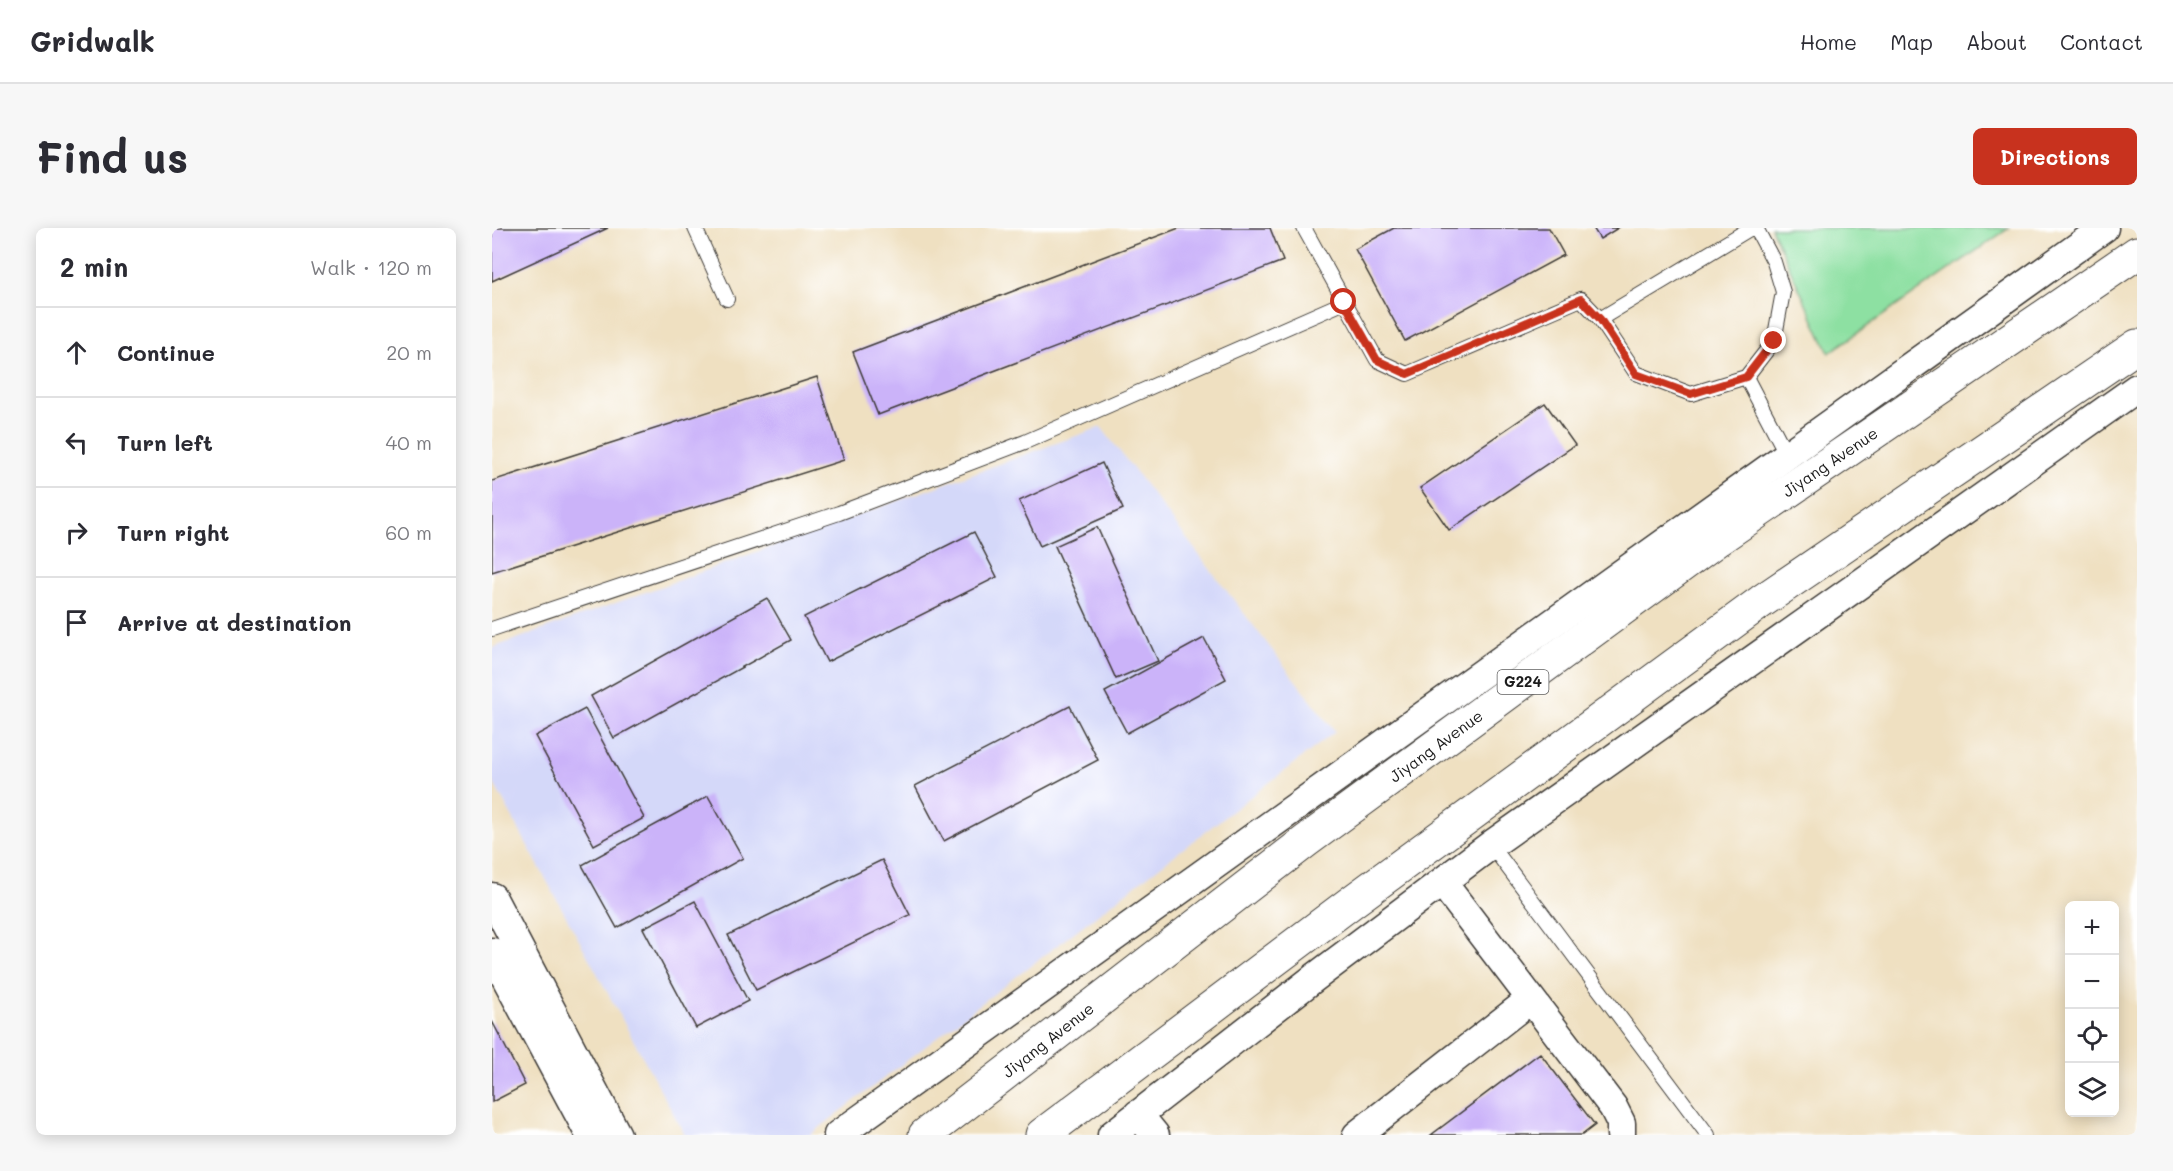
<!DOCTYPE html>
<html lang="en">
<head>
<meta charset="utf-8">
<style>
  body { margin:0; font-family:Mali,sans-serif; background:#f7f7f7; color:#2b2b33 }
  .controls { position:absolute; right:18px; bottom:18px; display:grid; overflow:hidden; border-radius:9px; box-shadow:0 3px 15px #0003 }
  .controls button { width:54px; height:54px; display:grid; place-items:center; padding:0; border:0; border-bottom:2px solid #e1e1e2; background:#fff; color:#2b2b33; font:30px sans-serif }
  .stop { position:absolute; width:18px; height:18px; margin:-14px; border:4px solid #c8321e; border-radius:50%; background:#fff }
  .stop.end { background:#c8321e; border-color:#fff; box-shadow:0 2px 6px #0008 }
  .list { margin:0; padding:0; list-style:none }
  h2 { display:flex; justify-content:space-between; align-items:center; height:78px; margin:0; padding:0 24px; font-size:26px }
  h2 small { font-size:20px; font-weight:400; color:#7c7c81 }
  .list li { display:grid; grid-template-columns:39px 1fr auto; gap:18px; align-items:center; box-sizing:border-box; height:90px; padding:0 24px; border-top:2px solid #e1e1e2 }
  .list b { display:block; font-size:22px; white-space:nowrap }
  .list em { font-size:20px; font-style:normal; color:#7c7c81 }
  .icon { flex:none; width:33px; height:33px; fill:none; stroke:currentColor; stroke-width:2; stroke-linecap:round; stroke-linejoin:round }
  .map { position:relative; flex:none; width:1645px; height:907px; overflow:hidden; border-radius:9px }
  header { display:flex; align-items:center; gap:36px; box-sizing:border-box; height:84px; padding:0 30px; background:#fff; border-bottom:2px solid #e1e1e2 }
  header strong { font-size:28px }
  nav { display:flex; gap:33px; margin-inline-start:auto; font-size:21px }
  .intro { display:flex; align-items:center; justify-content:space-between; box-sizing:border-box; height:144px; padding:0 36px }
  h1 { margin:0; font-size:42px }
  .button { padding:15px 27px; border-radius:9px; background:#c8321e; color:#fff; font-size:21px; font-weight:700 }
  main { display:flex; gap:36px; padding:0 36px }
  aside { flex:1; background:#fff; border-radius:9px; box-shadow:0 3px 15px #0003 }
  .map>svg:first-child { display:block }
  .built { fill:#d4d8f9 }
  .green { fill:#8de0a2; stroke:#547e5f; stroke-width:1.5 }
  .building { fill:#cbb3f9 }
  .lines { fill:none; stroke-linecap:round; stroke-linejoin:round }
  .service-casing { stroke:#3c3935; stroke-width:16 }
  .minor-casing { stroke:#3c3935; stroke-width:31 }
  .trunk-casing { stroke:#3c3935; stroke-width:35 }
  .service { stroke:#fff; stroke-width:14 }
  .minor { stroke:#fff; stroke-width:28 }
  .trunk { stroke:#fff; stroke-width:33 }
  .route { stroke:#c8321e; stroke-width:8 }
  .labels { text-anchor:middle; stroke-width:4.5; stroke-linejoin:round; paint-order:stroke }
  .shield { fill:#fff; stroke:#606060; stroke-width:1.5 }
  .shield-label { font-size:15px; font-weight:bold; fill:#1c1c1c }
  .street-label { font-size:16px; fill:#1c1c1c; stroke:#fff }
</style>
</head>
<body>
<header>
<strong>Gridwalk</strong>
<nav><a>Home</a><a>Map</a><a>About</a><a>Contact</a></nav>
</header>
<div class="intro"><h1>Find us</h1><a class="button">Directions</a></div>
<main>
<aside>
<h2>2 min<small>Walk · 120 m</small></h2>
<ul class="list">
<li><svg class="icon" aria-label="ahead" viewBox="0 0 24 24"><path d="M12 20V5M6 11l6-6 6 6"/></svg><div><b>Continue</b></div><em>20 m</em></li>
<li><svg class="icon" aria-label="left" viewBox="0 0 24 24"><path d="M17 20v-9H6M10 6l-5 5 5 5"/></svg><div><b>Turn left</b></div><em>40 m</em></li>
<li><svg class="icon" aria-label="right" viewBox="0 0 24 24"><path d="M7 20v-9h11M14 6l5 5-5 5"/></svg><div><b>Turn right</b></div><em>60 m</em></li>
<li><svg class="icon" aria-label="arrive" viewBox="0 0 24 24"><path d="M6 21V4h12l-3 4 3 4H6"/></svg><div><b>Arrive at destination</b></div></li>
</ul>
</aside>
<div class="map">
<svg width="1645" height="907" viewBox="0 0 1645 907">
  <rect width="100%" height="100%" fill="#fff"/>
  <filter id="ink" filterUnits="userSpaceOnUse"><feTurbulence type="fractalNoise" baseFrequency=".0167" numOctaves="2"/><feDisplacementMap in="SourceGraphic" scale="12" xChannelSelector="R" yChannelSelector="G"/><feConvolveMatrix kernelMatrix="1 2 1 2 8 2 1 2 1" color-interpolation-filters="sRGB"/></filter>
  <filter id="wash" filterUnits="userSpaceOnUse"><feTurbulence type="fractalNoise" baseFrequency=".008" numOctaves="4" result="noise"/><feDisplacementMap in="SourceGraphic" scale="24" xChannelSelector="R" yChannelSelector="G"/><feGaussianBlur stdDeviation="1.35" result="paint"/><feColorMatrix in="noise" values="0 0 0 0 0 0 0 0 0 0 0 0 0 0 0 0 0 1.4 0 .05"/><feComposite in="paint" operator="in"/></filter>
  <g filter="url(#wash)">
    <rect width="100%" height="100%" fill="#efe0c1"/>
    <path class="built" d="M 609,199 L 843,504 L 318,907 L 193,907 L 0,552 L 0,420 Z"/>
    <path class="green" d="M 1279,0 L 1517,0 L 1337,125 Z"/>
    <g id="blocks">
      <path class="building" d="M 0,0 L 116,0 L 0,53 Z
        M 687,0 L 778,0 L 791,33 L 386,187 L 361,124 Z
        M 902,0 L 1057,0 L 1072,27 L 913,113 L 863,21 Z
        M 1101,0 L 1126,0 L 1108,11 Z
        M 325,149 L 352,232 L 0,344 L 0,253 Z
        M 1053,175 L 1083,217 L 957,302 L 928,260 Z
        M 610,235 L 631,281 L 548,318 L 527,273 Z
        M 605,299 L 666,433 L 624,451 L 563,318 Z
        M 482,304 L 505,349 L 335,434 L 312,389 Z
        M 275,370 L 299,412 L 122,510 L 99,468 Z
        M 712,410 L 734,451 L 635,505 L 613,464 Z
        M 578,478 L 606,532 L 452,613 L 423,558 Z
        M 93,481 L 152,590 L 102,617 L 43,508 Z
        M 216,568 L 251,630 L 125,700 L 90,637 Z
        M 390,632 L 418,687 L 264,762 L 236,707 Z
        M 203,673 L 256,773 L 204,800 L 151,700 Z
        M 0,793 L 33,857 L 0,874 Z
        M 1048,825 L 1103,897 L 1090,907 L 939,907 Z"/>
    </g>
  </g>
  <g filter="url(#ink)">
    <use href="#blocks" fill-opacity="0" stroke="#3c3935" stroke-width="1.5"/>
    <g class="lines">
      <g class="service-casing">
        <path id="service" d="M 203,0 L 235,71
          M 812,0 L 885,132 L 915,146 L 1089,71 L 1108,91
          M 1259,0 L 1108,91 L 1144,145 L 1199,166 L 1254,149 L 1282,113 L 1291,64 L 1282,34 L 1264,0
          M 1254,149 L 1295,227
          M 0,401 L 347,285 L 533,214 L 853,74
          M 999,617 L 1216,907"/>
      </g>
      <g class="minor-casing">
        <path id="minor" d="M 950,654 L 1121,879 L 1129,895 L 1129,907
          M 0,669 L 125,907
          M 0,724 L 98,907
          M 646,886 L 663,907
          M 346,907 L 1612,0
          M 620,907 L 822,750 L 999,617 L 1645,160
          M 865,907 L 1039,771"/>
      </g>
      <g class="trunk-casing">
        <path id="trunk" d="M 433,907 L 814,613 L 1226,311 L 1645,25
          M 550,907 L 861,673 L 1270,373 L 1645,118"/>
      </g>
      <use href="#service" class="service"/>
      <use href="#minor" class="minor"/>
      <use href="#trunk" class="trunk"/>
    </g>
  </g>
  <g class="lines" filter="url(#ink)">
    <path class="route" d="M 852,74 L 885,132 L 915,146 L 1089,71 L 1108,91 L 1144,146 L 1199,166 L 1254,149 L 1282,113"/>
  </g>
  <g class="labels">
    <rect class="shield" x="1005.5" y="442" width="51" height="24" rx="4.5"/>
    <g class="shield-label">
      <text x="1031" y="459">G224</text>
    </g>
    <g class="street-label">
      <text transform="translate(1338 234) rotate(-34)" y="6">Jiyang Avenue</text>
      <text transform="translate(944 518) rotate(-36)" y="6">Jiyang Avenue</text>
      <text transform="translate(556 812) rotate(-38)" y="6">Jiyang Avenue</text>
    </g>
  </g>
</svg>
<div class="controls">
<button>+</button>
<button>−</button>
<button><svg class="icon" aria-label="locate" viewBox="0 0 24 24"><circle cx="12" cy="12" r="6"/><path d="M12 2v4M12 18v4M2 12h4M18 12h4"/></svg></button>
<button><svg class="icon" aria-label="layers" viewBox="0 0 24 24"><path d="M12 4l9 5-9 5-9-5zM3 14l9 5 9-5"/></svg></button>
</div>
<div class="stop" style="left:852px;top:74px"></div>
<div class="stop end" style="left:1282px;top:113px"></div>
</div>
</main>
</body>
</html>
